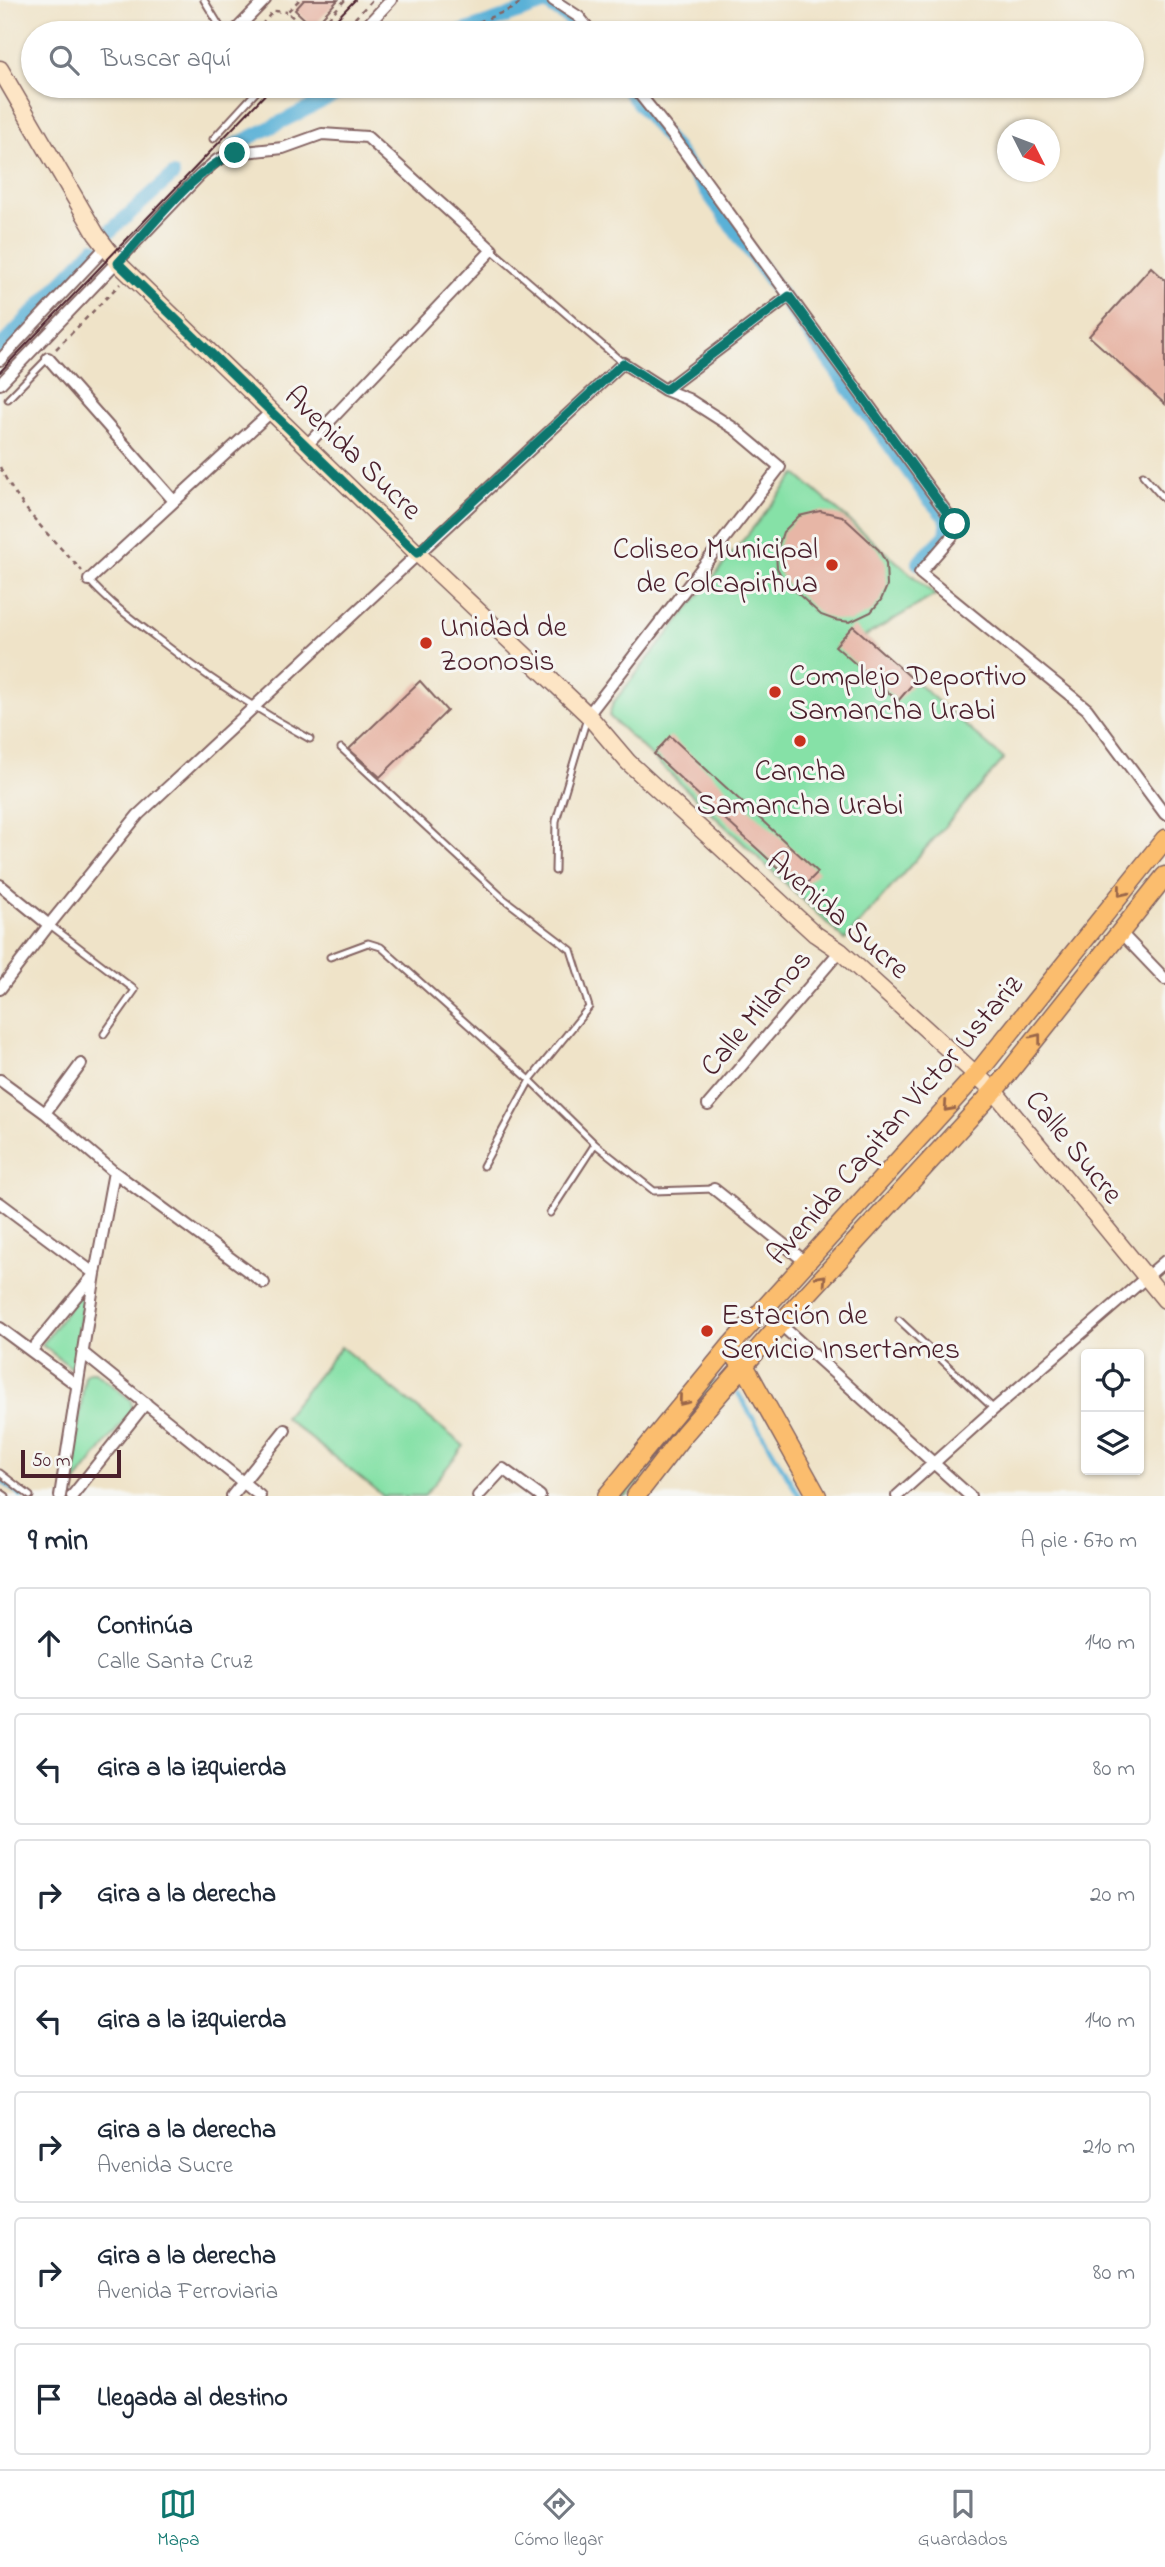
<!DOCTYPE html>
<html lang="es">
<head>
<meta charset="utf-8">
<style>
  body { margin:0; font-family:"Indie Flower",sans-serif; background:#f2f2f3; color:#1f2937 }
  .controls { position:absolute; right:21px; bottom:21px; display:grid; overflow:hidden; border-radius:7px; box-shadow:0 2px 5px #0004 }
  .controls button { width:63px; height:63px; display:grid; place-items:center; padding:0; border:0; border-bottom:2px solid #e0e1e3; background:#fff; color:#1f2937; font:35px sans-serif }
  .compass { position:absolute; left:997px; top:119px; width:63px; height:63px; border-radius:50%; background:#fff; box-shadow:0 2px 5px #0004; rotate:132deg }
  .scale { position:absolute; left:21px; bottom:18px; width:100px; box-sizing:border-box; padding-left:7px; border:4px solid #4a1f2b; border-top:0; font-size:19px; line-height:24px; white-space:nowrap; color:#4a1f2b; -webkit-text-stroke:5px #f6f6f2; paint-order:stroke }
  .stop { position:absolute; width:21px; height:21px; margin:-16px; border:5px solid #0f766e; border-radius:50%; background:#fff }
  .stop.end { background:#0f766e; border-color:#fff; box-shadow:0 2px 7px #0008 }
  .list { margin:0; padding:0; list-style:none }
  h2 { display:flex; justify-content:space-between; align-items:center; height:91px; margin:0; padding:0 28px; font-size:30px }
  h2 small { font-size:23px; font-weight:400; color:#747a83 }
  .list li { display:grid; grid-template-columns:46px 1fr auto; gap:21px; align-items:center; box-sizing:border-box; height:112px; margin:0 14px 14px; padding:0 14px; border:2px solid #e0e1e3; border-radius:7px }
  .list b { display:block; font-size:26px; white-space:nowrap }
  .list p { margin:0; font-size:23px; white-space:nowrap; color:#747a83 }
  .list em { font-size:23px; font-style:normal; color:#747a83 }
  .icon { flex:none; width:38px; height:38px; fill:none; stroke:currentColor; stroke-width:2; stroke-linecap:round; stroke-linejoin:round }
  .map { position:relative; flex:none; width:1165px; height:1496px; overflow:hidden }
  .search { position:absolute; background:#fff; box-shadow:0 2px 5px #0004; left:21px; right:21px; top:21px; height:77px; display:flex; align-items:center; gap:18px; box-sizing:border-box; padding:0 24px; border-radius:38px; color:#747a83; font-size:26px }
  .sheet { height:973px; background:#fff }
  nav { display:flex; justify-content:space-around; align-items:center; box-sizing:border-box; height:98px; border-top:2px solid #e0e1e3; background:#fff; font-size:19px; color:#747a83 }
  nav a { display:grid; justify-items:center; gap:4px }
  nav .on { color:#0f766e }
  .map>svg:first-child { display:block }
  .green { fill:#86e1a7; stroke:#688069; stroke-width:2 }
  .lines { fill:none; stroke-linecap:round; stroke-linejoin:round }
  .stream { stroke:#5ab1d7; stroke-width:4.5 }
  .canal { stroke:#5ab1d7; stroke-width:14 }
  .building { fill:#e7b6a6 }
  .lane-casing { stroke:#846462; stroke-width:9 }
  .street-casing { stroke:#846462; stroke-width:14 }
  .secondary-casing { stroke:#846462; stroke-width:19 }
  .primary-casing { stroke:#846462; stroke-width:21 }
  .path { stroke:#846462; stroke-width:2.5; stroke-dasharray:5 5; stroke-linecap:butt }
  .lane { stroke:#fff; stroke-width:5 }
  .street { stroke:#fff; stroke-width:10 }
  .secondary { stroke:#fde5c5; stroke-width:16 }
  .primary { stroke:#fbbd6e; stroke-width:18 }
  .tram { stroke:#4a1f2b; stroke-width:2 }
  .oneway { stroke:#9a6649 }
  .route { stroke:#0f766e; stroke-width:9 }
  .poi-dot { fill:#c8321e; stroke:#f6f6f2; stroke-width:2.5 }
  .labels { text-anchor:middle; stroke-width:6; stroke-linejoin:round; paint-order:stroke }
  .street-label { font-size:30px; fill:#4a1f2b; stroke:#f6f6f2 }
  .poi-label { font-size:30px; fill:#4a1f2b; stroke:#f6f6f2; text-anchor:start }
</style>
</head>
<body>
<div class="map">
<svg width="1165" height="1496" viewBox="0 0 1165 1496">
  <rect width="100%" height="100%" fill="#f6f6f2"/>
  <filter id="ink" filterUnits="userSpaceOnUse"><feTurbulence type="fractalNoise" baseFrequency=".0143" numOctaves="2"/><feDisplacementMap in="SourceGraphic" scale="14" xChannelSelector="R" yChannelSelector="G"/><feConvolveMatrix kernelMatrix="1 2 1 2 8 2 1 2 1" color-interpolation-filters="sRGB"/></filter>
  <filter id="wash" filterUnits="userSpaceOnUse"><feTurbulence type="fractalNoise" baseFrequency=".00686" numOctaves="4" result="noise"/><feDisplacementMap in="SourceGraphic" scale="28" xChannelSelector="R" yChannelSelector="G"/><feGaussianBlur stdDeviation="1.57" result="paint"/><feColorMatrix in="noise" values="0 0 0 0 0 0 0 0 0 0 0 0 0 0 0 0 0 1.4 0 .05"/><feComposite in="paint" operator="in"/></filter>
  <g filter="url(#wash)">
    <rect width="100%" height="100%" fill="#efe3c8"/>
    <path class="green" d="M 796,474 L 935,595 L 864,637 L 1004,759 L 845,940 L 609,716 L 613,703 Z
      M 79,1294 L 83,1300 L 74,1370 L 42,1345 Z
      M 341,1347 L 464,1446 L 424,1496 L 383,1496 L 284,1417 Z
      M 89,1372 L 95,1372 L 131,1400 L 132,1410 L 73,1486 L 70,1486 L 85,1375 Z
      M 711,1377 L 717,1383 L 627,1496 L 615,1496 Z"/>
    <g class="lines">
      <path class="stream" d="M 738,1393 L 799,1496
        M 0,1480 L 21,1496"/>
      <path class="canal" d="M 458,33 L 546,3 L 571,20 L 582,33
        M 624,86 L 676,149 L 926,496 L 948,521 L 946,535 L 918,563
        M 233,146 L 353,86
        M 109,232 L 173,175
        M 0,347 L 94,248"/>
    </g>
    <g id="blocks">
      <path class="building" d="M 304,0 L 338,0 L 313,27 L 295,10 Z
        M 1151,267 L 1165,280 L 1165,404 L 1089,336 Z
        M 820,511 L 842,516 L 879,550 L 886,563 L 887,586 L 881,600 L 871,612 L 850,622 L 835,620 L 821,615 L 784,581 L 777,568 L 776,553 L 783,532 L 799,516 Z
        M 853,626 L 915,681 L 898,701 L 835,646 Z
        M 420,681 L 447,711 L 380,777 L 349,749 Z
        M 670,736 L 818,872 L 801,889 L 654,754 Z"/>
    </g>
  </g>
  <g filter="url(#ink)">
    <use href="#blocks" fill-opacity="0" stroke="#846462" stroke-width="2"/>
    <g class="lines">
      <g class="lane-casing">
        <path id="lane" d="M 204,0 L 224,33
          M 213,139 L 257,91 L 254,86
          M 492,250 L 623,363
          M 8,399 L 48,358
          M 1143,475 L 1165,500
          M 89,580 C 108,602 131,618 154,636 C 205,676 253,708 310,739
          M 341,748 L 504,899 L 571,950 L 589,1007 L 530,1080 L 483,1166
          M 555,871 L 556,821 L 587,718
          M 50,925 L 135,990 L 104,1034
          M 330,957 L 368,943 L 381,947 L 530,1080 L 595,1144 L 654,1191 L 714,1189
          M 550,1213 L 595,1144
          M 899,1320 L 994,1409
          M 0,1473 L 30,1496
          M 0,1492 L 6,1496"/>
      </g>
      <g class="street-casing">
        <path id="street" d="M 553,0 L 579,17 L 592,33
          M 233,33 L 265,0
          M 360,33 L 391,0
          M 633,86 L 673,136 L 955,524 L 954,534 L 920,573 L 1087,709 L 1165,814
          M 309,88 L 311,86
          M 48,358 L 174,501
          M 0,360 L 106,247
          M 0,384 L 200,175 L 217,160 L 235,153 L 283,148 L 322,134 L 367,137 L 492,250 L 307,445
          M 665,390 L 789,296
          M 89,580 L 272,411
          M 0,885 L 49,925
          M 1120,932 L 1165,979
          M 0,989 L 49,925 L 138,815 L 623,363 L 665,390 L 688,399 L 735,429 L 780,467 L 588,715
          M 0,1080 L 45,1113 L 114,1172 L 264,1283
          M 708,1105 L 840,951
          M 45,1113 L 81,1064
          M 714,1189 L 807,1263
          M 0,1203 L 95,1274
          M 780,1324 L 970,1496
          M 0,1328 L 77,1385
          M 31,1351 L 93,1276
          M 83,1353 L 260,1496
          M 60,1496 L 95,1274 L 114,1172
          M 72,1496 L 146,1403
          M 232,1496 L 285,1430
          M 478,1496 L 503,1469 L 540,1496
          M 897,1496 L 994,1409 L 1165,1261"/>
      </g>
      <g class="secondary-casing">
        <path id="secondary" d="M 0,69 L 96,234 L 118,263 L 417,553 L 588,715 L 628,762 L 815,934 L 840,951 L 994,1091 L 1165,1300"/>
      </g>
      <g class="primary-casing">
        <path id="primary" d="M 737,1359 L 745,1367 L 817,1496
          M 607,1496 L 732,1344 L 976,1075 L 1165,839
          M 636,1496 L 684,1434 L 780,1324 L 994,1091 L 1165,876"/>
      </g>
      <path class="path" d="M 299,0 L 287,12 L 310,33
        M 255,33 L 273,11 L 287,12
        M 314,33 L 345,0
        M 341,33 L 372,0
        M 451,33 L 511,9 L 525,0
        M 319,94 L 342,86
        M 56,349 L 120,284
        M 0,467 C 19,508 52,538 82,571"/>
      <use href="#lane" class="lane"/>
      <use href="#street" class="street"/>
      <use href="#secondary" class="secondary"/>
      <use href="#primary" class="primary"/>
      <path class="tram" d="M 323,33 L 355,0
        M 0,372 L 273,86"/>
    </g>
    <defs><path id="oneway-chevron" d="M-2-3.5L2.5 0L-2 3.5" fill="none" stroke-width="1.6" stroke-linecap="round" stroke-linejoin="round" transform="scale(1.75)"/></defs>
    <g class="oneway">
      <use href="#oneway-chevron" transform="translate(1122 892) rotate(129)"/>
      <use href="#oneway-chevron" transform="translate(1037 1038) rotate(-52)"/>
      <use href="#oneway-chevron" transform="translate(948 1107) rotate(132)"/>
      <use href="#oneway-chevron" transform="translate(822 1279) rotate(-47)"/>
      <use href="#oneway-chevron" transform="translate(683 1401) rotate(130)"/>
    </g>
  </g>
  <g class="lines" filter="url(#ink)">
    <path class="route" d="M 235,153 C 192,171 151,228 118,263 L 417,553 L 623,363 L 665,390 L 789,296 L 955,524"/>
  </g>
  <g class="poi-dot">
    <circle cx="832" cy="565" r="7"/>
    <circle cx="426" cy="643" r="7"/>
    <circle cx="775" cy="692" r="7"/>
    <circle cx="800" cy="741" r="7"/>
    <circle cx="707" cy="1331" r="7"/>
  </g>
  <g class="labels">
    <g class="street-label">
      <text transform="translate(354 452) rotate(44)" y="10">Avenida Sucre</text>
      <text transform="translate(839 914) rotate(41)" y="10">Avenida Sucre</text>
      <text transform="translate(755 1012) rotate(-50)" y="10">Calle Milanos</text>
      <text transform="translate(894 1119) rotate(-49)" y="10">Avenida Capitan Víctor Ustariz</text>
      <text transform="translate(1075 1146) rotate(51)" y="10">Calle Sucre</text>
    </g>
    <g class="poi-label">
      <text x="818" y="558" text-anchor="end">Coliseo Municipal<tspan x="818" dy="34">de Colcapirhua</tspan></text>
      <text x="440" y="636">Unidad de<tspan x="440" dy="34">Zoonosis</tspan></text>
      <text x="789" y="685">Complejo Deportivo<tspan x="789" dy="34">Samancha Urabi</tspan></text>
      <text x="800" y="780" text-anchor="middle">Cancha<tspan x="800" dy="34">Samancha Urabi</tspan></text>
      <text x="721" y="1324">Estación de<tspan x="721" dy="34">Servicio Insertames</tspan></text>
    </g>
  </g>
</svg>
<div class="controls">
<button><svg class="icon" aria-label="locate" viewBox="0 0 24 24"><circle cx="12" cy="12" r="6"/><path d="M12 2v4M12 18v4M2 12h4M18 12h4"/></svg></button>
<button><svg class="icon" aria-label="layers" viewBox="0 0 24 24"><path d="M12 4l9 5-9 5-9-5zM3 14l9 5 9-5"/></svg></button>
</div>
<svg class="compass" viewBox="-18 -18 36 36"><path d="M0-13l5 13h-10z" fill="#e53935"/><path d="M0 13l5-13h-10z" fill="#747a83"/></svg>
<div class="scale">50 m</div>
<div class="stop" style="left:955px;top:524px"></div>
<div class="stop end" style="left:235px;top:153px"></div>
<div class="search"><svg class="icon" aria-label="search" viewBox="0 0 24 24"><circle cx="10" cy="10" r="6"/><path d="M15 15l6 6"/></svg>Buscar aquí</div>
</div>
<section class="sheet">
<h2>9 min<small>A pie · 670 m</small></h2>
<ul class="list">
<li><svg class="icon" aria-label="ahead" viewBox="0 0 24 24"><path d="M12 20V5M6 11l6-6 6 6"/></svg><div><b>Continúa</b><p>Calle Santa Cruz</p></div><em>140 m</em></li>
<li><svg class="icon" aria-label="left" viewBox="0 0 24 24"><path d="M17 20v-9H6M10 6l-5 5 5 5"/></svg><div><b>Gira a la izquierda</b></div><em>80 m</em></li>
<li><svg class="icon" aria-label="right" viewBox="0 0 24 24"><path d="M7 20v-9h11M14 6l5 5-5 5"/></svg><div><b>Gira a la derecha</b></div><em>20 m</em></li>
<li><svg class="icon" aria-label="left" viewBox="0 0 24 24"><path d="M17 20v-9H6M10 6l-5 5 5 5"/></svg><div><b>Gira a la izquierda</b></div><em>140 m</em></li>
<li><svg class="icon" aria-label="right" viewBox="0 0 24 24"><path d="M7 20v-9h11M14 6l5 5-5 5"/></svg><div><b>Gira a la derecha</b><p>Avenida Sucre</p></div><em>210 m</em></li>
<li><svg class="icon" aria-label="right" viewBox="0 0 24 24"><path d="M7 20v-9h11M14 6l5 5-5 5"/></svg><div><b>Gira a la derecha</b><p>Avenida Ferroviaria</p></div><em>80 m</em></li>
<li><svg class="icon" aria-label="arrive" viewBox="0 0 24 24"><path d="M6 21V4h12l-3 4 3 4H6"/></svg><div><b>Llegada al destino</b></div></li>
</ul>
</section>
<nav>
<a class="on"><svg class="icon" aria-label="map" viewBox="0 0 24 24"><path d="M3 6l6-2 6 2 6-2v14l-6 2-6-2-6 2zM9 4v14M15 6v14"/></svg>Mapa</a>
<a><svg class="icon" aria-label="directions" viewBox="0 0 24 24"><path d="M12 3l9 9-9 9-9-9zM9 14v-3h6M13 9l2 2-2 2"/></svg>Cómo llegar</a>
<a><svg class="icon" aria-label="saved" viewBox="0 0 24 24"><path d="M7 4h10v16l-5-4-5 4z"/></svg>Guardados</a>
</nav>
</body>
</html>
